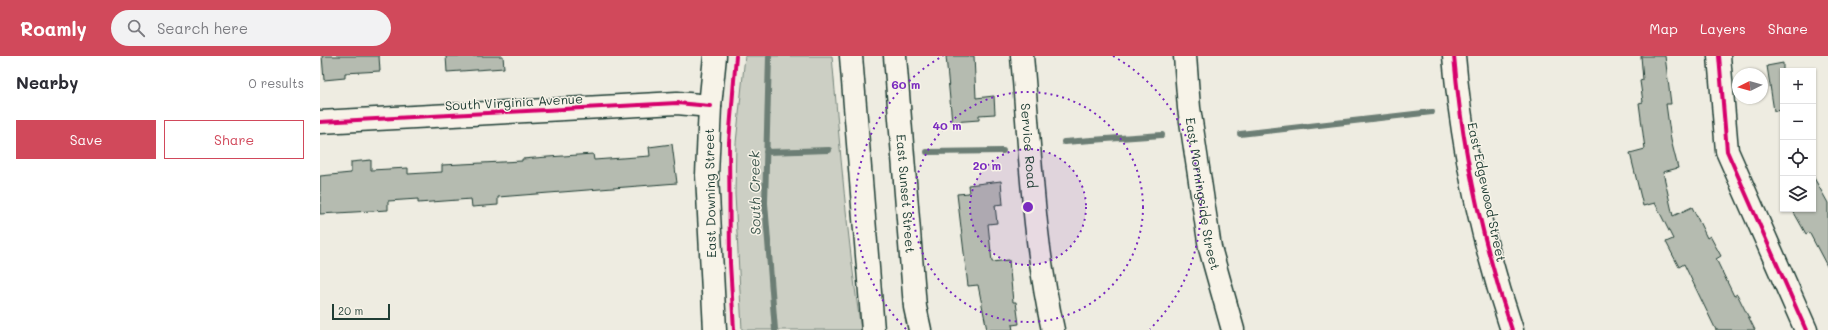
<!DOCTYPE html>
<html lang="en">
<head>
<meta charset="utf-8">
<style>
  body { margin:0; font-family:Mali,sans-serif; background:#f2f2f3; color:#2b2b33 }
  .controls { position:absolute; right:12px; top:12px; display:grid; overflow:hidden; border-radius:0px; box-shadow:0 1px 3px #0004 }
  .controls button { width:36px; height:36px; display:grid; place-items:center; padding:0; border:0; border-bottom:1px solid #e1e1e2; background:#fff; color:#2b2b33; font:20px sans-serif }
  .compass { position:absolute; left:1412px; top:12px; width:36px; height:36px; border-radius:50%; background:#fff; box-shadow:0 1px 3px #0004; rotate:265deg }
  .scale { position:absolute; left:12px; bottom:10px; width:58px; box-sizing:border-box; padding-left:4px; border:2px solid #1f3d34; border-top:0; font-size:11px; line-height:14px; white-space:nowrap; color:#1f3d34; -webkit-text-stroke:3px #f7f3e8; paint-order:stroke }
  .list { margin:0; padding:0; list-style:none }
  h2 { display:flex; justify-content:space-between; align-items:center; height:52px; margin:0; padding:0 16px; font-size:17px }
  h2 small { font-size:13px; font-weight:400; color:#7c7c81 }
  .actions { display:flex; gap:8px; padding:12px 16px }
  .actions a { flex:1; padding:9px 0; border:1px solid #d1495b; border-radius:0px; text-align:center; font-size:14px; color:#d1495b }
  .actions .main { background:#d1495b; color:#fff }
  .icon { flex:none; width:22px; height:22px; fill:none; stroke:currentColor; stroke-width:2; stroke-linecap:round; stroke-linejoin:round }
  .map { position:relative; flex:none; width:1508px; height:274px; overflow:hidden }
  header { display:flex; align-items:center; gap:24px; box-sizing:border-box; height:56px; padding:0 20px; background:#d1495b; color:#fff }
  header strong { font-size:19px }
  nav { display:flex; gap:22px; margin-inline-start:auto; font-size:14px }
  .search { width:280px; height:36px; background:#f2f2f3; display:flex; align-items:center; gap:10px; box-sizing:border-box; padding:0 14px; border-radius:22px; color:#7c7c81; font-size:15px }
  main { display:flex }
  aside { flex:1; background:#fff }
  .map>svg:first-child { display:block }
  .green { fill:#cccfc4; stroke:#76867c }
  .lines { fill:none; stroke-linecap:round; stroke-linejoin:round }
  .stream { stroke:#6c7e74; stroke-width:6 }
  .building { fill:#b5bbb0; stroke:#1f3d34 }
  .minor-casing { stroke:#1f3d34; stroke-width:25 }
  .major-casing { stroke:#1f3d34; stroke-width:25 }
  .minor { stroke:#f7f3e8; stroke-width:22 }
  .major { stroke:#f7f3e8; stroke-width:22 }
  .cycleway-casing { stroke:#f7f3e8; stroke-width:6 }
  .cycleway { stroke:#d6006c; stroke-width:4 }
  .ring { fill:none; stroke:#7b2cbf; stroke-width:2; stroke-dasharray:2 4 }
  .labels { text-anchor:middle; stroke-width:3; stroke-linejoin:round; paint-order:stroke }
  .street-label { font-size:13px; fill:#1f3d34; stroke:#f7f3e8 }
  .water-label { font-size:14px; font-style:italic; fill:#3f584f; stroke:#f7f3e8 }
  .centre { fill:#7b2cbf; stroke:#f7f3e8; stroke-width:2 }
  .ring-label { font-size:12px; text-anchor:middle; font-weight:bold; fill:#7b2cbf; stroke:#f7f3e8; stroke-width:3; stroke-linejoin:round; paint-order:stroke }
</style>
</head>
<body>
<header>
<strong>Roamly</strong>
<div class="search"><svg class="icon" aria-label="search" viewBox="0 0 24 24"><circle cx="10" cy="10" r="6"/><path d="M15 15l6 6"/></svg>Search here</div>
<nav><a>Map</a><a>Layers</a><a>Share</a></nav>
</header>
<main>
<aside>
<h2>Nearby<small>0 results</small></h2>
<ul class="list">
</ul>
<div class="actions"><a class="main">Save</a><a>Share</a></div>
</aside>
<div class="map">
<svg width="1508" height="274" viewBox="0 0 1508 274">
  <rect width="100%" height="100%" fill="#eeece1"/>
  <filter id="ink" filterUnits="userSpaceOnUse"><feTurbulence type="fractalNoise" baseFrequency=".025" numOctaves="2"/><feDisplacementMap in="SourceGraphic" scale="8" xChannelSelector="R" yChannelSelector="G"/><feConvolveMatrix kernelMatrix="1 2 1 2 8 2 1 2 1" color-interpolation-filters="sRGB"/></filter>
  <g filter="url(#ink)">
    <path class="green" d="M 425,0 L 512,0 C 520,92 527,183 541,274 L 422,274 L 415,138 L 416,87 Z"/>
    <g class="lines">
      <path class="stream" d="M 449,0 L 445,147 L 455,274
        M 920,78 L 1112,56
        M 744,86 L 842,79
        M 446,96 L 509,94
        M 607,96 L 683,95"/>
    </g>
    <path class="building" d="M 2,0 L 59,0 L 60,15 L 25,17 L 25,22 L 4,24 Z
      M 126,0 L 183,0 L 184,12 L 127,16 Z
      M 626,0 L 654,0 L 656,42 L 674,40 L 675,58 L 659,59 L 659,64 L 632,66 Z
      M 1321,0 L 1345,0 L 1351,48 L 1346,48 L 1351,84 L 1358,112 L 1343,116 L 1353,160 L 1372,151 L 1387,182 L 1390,180 L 1401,200 L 1396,203 L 1414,240 L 1417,238 L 1435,274 L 1396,274 L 1364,208 L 1359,211 L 1346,186 L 1353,183 L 1335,147 L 1323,150 L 1310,97 L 1325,93 L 1319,47 L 1323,46 L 1320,25 L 1323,24 Z
      M 1463,7 L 1463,54 L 1454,55 L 1447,10 Z
      M 352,88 L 357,127 L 178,141 L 178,149 L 152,151 L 151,143 L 98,147 L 98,143 L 68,145 L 68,154 L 0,158 L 0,120 L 31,117 L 31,106 L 51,104 L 51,114 L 88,112 L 88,118 L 122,116 L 122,109 L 202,105 L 202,103 L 228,101 L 273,98 L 274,104 L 330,100 L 329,91 Z
      M 1493,120 L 1508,147 L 1508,212 L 1489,176 L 1486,178 L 1472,153 L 1493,153 Z
      M 681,125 L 683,148 L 675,149 L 677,167 L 668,168 L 672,206 L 689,204 L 693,246 L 696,246 L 699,268 L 692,269 L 693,274 L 667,274 L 658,229 L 648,230 L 637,138 L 649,137 L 648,129 Z"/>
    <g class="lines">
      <g class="minor-casing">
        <g id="minor">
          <path id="s1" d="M 702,0 C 710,91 713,184 733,274"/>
          <path id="s2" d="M 865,0 L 869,52 L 890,192 L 913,274"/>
          <path d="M 1134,0 C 1142,93 1162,185 1192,274"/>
          <path d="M 1399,0 L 1407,95 L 1486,274"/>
          <path d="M 0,66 L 357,47 L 390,50"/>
          <path d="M 395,274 L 387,119 L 390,50 L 395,0"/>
        </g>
      </g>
      <g class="major-casing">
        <g id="major">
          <path d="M 531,0 L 553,274"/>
          <path id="s3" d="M 575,0 L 595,251 L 600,274"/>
        </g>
      </g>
      <use href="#minor" class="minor"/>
      <use href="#major" class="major"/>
      <g class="cycleway-casing">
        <path id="cycleway" d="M 1134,0 C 1142,93 1162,185 1192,274
          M 1399,0 L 1407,95 L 1486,274
          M 0,66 L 357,47 L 390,50
          M 414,274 L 410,207 L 409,86 L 416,0"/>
      </g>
      <use href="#cycleway" class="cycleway"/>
    </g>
  </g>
  <circle cx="708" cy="151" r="58" fill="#7b2cbf" fill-opacity=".12"/>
  <g class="ring">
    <circle cx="708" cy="151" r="58"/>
    <circle cx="708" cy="151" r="115"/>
    <path d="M586 273A173 173 0 0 1 623 0M793 0A173 173 0 0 1 830 273"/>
  </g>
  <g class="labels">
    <g class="street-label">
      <text transform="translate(194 46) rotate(-3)" y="5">South Virginia Avenue</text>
      <text dy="5" stroke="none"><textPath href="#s1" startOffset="90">Service Road</textPath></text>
      <text transform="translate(1167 136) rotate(78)" y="5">East Edgewood Street</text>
      <text transform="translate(390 137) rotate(-91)" y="5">East Downing Street</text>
      <text dy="5" stroke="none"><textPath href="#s3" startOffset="138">East Sunset Street</textPath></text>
      <text dy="5" stroke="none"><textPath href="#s2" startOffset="139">East Morningside Street</textPath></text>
    </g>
    <g class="water-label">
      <text transform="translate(435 137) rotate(-91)" y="5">South Creek</text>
    </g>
  </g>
  <circle cx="708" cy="151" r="6" class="centre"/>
  <g class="ring-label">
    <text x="586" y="33">60 m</text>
    <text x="627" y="74">40 m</text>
    <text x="667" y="114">20 m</text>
  </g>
</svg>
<div class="controls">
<button>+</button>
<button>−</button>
<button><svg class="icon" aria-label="locate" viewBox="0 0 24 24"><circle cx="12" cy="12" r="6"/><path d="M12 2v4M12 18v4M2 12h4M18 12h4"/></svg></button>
<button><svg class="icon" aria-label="layers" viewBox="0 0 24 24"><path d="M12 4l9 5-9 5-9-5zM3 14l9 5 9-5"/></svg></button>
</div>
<svg class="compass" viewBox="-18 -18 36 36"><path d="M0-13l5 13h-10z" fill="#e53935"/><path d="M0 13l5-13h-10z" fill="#7c7c81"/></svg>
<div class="scale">20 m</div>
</div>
</main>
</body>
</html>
